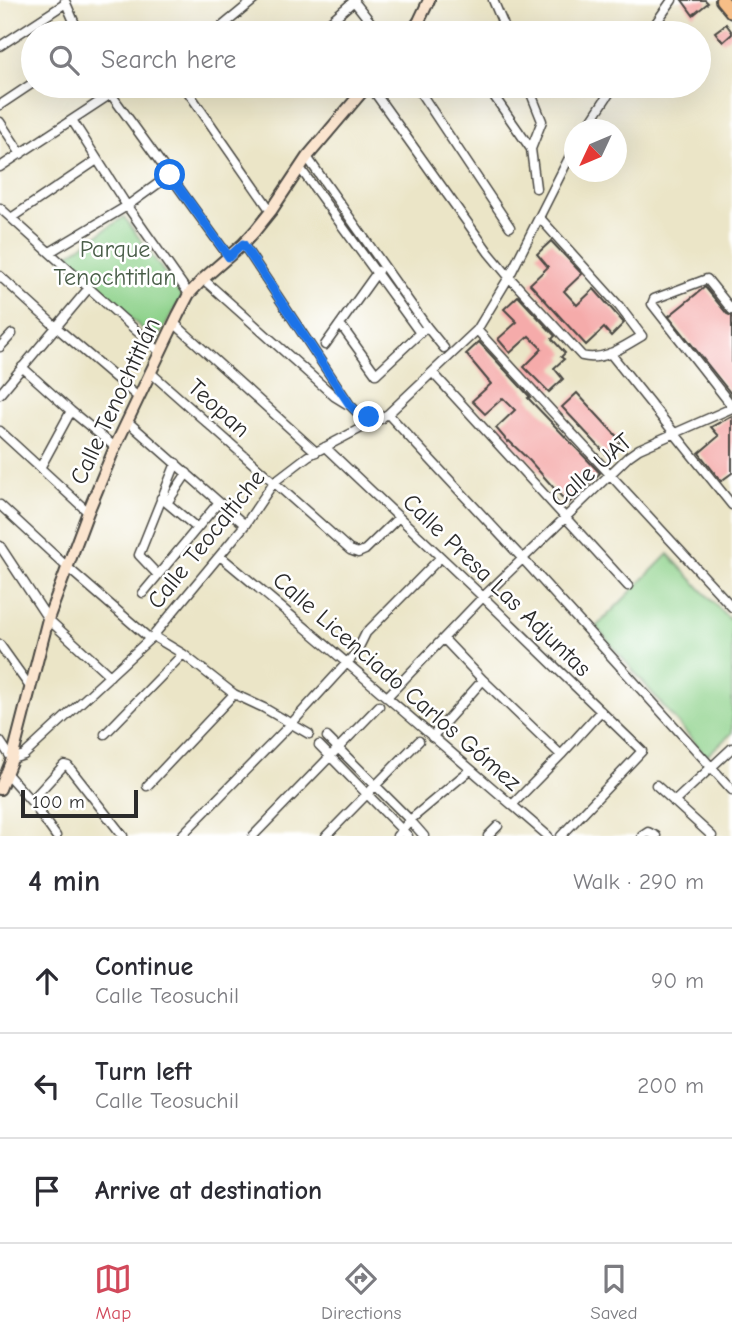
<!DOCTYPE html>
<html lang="en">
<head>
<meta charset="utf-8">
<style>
  body { margin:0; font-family:"Comic Neue",sans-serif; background:#f2f2f3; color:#2b2b33 }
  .compass { position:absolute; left:564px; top:119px; width:63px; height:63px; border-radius:50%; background:#fff; box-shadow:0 7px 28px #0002; rotate:226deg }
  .scale { position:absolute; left:21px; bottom:18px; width:117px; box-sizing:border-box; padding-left:7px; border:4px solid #2b2b2b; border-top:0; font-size:19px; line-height:24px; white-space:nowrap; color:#2b2b2b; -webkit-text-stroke:5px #fff; paint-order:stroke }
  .stop { position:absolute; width:21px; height:21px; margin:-16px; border:5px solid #1a73e8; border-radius:50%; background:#fff }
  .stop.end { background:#1a73e8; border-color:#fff; box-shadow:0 2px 7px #0008 }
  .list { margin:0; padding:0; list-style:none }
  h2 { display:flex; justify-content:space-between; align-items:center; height:91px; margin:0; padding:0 28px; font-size:30px }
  h2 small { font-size:23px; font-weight:400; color:#7c7c81 }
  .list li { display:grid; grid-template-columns:46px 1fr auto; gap:21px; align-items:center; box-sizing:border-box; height:105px; padding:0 28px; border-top:2px solid #e1e1e2 }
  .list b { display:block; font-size:26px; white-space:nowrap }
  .list p { margin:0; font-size:23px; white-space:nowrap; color:#7c7c81 }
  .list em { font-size:23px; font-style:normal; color:#7c7c81 }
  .icon { flex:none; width:38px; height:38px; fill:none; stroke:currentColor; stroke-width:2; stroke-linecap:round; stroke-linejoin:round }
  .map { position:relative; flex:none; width:732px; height:836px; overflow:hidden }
  .search { position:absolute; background:#fff; box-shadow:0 7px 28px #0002; left:21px; right:21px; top:21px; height:77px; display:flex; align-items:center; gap:18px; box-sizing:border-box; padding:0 24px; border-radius:38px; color:#7c7c81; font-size:26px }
  .sheet { height:406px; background:#fff }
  nav { display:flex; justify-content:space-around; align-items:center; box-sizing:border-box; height:98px; border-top:2px solid #e1e1e2; background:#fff; font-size:19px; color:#7c7c81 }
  nav a { display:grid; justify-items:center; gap:4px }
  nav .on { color:#d1495b }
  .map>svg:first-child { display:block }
  .green { fill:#8ed28b; stroke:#5c7e5b; stroke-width:2 }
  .building { fill:#f5abaa }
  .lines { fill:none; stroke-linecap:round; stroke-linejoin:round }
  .street-casing { stroke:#484742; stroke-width:11 }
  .secondary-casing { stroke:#484742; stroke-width:14 }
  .primary-casing { stroke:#484742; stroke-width:16 }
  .street { stroke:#fff; stroke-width:8 }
  .secondary { stroke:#fbe5cf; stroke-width:10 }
  .primary { stroke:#f6be87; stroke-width:12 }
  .route { stroke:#1a73e8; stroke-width:9 }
  .labels { text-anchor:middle; stroke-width:5; stroke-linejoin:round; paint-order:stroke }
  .park-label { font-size:24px; fill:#495d48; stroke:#fff }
  .street-label { font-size:24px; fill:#2b2b2b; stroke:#fff }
</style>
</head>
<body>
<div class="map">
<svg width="732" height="836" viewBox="0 0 732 836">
  <rect width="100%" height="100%" fill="#fff"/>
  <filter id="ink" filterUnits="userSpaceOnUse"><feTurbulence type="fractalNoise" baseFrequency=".0143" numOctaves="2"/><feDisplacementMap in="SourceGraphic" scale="14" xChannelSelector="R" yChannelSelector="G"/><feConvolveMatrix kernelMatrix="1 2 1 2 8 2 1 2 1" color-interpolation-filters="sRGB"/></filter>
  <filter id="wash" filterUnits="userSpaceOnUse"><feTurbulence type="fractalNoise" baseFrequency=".00686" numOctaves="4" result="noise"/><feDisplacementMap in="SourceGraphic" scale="28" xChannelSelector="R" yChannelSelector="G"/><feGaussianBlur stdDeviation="1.57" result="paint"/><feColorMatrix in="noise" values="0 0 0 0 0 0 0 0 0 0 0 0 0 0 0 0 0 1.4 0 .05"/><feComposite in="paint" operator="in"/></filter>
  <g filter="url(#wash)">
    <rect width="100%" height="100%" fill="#ebe5c7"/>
    <path class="green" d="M 124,217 L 182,297 L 156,341 L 63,258 Z
      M 668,554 L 732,622 L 732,733 L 706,756 L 596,627 Z"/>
    <g id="blocks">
      <path class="building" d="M 682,0 L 705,0 L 708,3 L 693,15 Z
        M 726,24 L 732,32 L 732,34 L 723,42 L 715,32 Z
        M 551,241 L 582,274 L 564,291 L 577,305 L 594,289 L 624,323 L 611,336 L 604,328 L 586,345 L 530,284 L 548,267 L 537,254 Z
        M 705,287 L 727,314 L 732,316 L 732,395 L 669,316 Z
        M 518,296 L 555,336 L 552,339 L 565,353 L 561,357 L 564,359 L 554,368 L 563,379 L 549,392 L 524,367 L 542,349 L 529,336 L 510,353 L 498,339 L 517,322 L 504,309 Z
        M 479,342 L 530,397 L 528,398 L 600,473 L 568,504 L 530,461 L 509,441 L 508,442 L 496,428 L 515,410 L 503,398 L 485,414 L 472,401 L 491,384 L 466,354 Z
        M 577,393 L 621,441 L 606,454 L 562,407 Z
        M 732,416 L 732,473 L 721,481 L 699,453 L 719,436 L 711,427 Z"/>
    </g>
  </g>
  <g filter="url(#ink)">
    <use href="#blocks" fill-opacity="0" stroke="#484742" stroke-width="2"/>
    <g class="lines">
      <g class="street-casing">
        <path id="street" d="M 353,0 L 379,33
          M 493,0 L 507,33
          M 65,1 L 79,33
          M 214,33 L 254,0
          M 317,33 L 355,0
          M 488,33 L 503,23
          M 649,33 L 672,0
          M 0,46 L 66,3
          M 105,86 L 229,257
          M 184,86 L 271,211
          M 370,86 L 489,253 L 509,277 L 582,356 C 604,362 624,346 642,336 L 619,306 L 539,217
          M 416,86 L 510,227
          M 487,86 L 531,149 L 536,188
          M 528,86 L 542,121 L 531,149
          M 0,105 L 33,83
          M 72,120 L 127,206 L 189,294
          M 0,122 L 21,154
          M 585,130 L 614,86
          M 307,157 L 427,327 L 444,348
          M 0,167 L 111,94
          M 300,168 L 420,333
          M 0,208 L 160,352
          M 11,218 L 97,160
          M 243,244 L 350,405 L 358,413 L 381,419
          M 50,252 L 127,206 L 170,175
          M 0,276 L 56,327 L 138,397
          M 203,279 L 334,396 L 347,404
          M 732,310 L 707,279 L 654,299 L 652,304 L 732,406
          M 174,323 L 316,452
          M 340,324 L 376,374 L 422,331
          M 477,330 L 732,607
          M 325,345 L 378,271
          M 0,347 L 12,334
          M 610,353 L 732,505
          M 22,367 L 71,411 L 115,447
          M 150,372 L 350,550 L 358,553 L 365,550 L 399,517
          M 433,373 L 628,586
          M 0,394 L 88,289
          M 388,414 L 522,558 L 732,790
          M 127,421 L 245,525
          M 0,431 L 88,512
          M 325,447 L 483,597 L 642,751 L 561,836
          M 40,468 L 71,411
          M 161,498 L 197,528
          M 167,503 L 187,473
          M 0,505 L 67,567 L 150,639
          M 0,546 L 48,619 L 110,676
          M 220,556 C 331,648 439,742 548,836
          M 158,575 L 139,555 L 176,463
          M 143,593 L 219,502
          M 153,636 L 183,654 L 234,694 L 264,708 L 309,734
          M 444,639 L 483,680 L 561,755
          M 0,645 L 30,687
          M 387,697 L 483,597 L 629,456 L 639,449 L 732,408
          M 105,734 L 183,654
          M 327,737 L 410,820 L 424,836
          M 432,737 L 483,680
          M 0,741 L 12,759 L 24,755 L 153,636 L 245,525 L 274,482 L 308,456 L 388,414 L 477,330 L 509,277 L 574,148
          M 319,745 L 408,836
          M 7,774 L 31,801 L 56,836
          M 656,785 L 712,836
          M 147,786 L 234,694
          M 31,801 L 64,765 L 68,766 L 123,836
          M 674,802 L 732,748
          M 512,805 L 561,755 L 601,711
          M 181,836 L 291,724 L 356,653 L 366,633 L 441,557
          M 253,836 L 379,706
          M 326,836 L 419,741
          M 397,836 L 410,820 L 470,770
          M 488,836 L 498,826
          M 642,836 L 648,832 L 656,836"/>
      </g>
      <g class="secondary-casing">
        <path id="secondary" d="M 411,33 L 419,21 L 429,0
          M 0,789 L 12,759 L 48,619 L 88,512 L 115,447 L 178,315 L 189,294 L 203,279 L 243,244 L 255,231 L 271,211 L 307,157 L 367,86"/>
      </g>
      <g class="primary-casing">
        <path id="primary" d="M 722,0 L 732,12"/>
      </g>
      <use href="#street" class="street"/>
      <use href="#secondary" class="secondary"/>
      <use href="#primary" class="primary"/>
    </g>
  </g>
  <g class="lines" filter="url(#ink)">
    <path class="route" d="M 170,175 L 229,257 L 243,244 L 350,405 L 358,413 L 369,417"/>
  </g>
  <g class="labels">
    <g class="park-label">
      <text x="115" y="257">Parque<tspan x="115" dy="28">Tenochtitlan</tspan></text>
    </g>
    <g class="street-label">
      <text transform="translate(115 401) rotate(-65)" y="8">Calle Tenochtitlán</text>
      <text transform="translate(219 408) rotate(42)" y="8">Teopan</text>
      <text transform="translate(591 470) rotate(-41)" y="8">Calle UAT</text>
      <text transform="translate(206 539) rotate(-51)" y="8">Calle Teocaltiche</text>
      <text transform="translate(497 585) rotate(44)" y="8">Calle Presa Las Adjuntas</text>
      <text transform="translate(397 681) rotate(41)" y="8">Calle Licenciado Carlos Gómez</text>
    </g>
  </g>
</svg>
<svg class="compass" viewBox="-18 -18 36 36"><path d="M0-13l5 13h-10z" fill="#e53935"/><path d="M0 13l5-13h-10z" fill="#7c7c81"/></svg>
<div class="scale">100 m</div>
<div class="stop" style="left:170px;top:175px"></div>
<div class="stop end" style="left:369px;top:417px"></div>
<div class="search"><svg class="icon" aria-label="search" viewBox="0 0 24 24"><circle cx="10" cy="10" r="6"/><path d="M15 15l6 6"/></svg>Search here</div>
</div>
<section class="sheet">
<h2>4 min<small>Walk · 290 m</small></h2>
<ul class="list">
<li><svg class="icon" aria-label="ahead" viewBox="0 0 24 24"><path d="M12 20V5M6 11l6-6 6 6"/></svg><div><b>Continue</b><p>Calle Teosuchil</p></div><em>90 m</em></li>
<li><svg class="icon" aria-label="left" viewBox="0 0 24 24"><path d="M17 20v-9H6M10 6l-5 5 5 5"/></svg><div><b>Turn left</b><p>Calle Teosuchil</p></div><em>200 m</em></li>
<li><svg class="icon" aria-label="arrive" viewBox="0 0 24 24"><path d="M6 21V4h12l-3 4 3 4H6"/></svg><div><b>Arrive at destination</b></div></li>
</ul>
</section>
<nav>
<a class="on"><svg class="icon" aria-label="map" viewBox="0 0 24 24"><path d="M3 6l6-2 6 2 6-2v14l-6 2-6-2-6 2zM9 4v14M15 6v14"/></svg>Map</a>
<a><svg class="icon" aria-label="directions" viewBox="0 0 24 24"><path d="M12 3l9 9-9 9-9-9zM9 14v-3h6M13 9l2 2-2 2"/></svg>Directions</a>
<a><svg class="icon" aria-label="saved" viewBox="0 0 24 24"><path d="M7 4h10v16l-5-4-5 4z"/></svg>Saved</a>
</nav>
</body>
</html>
